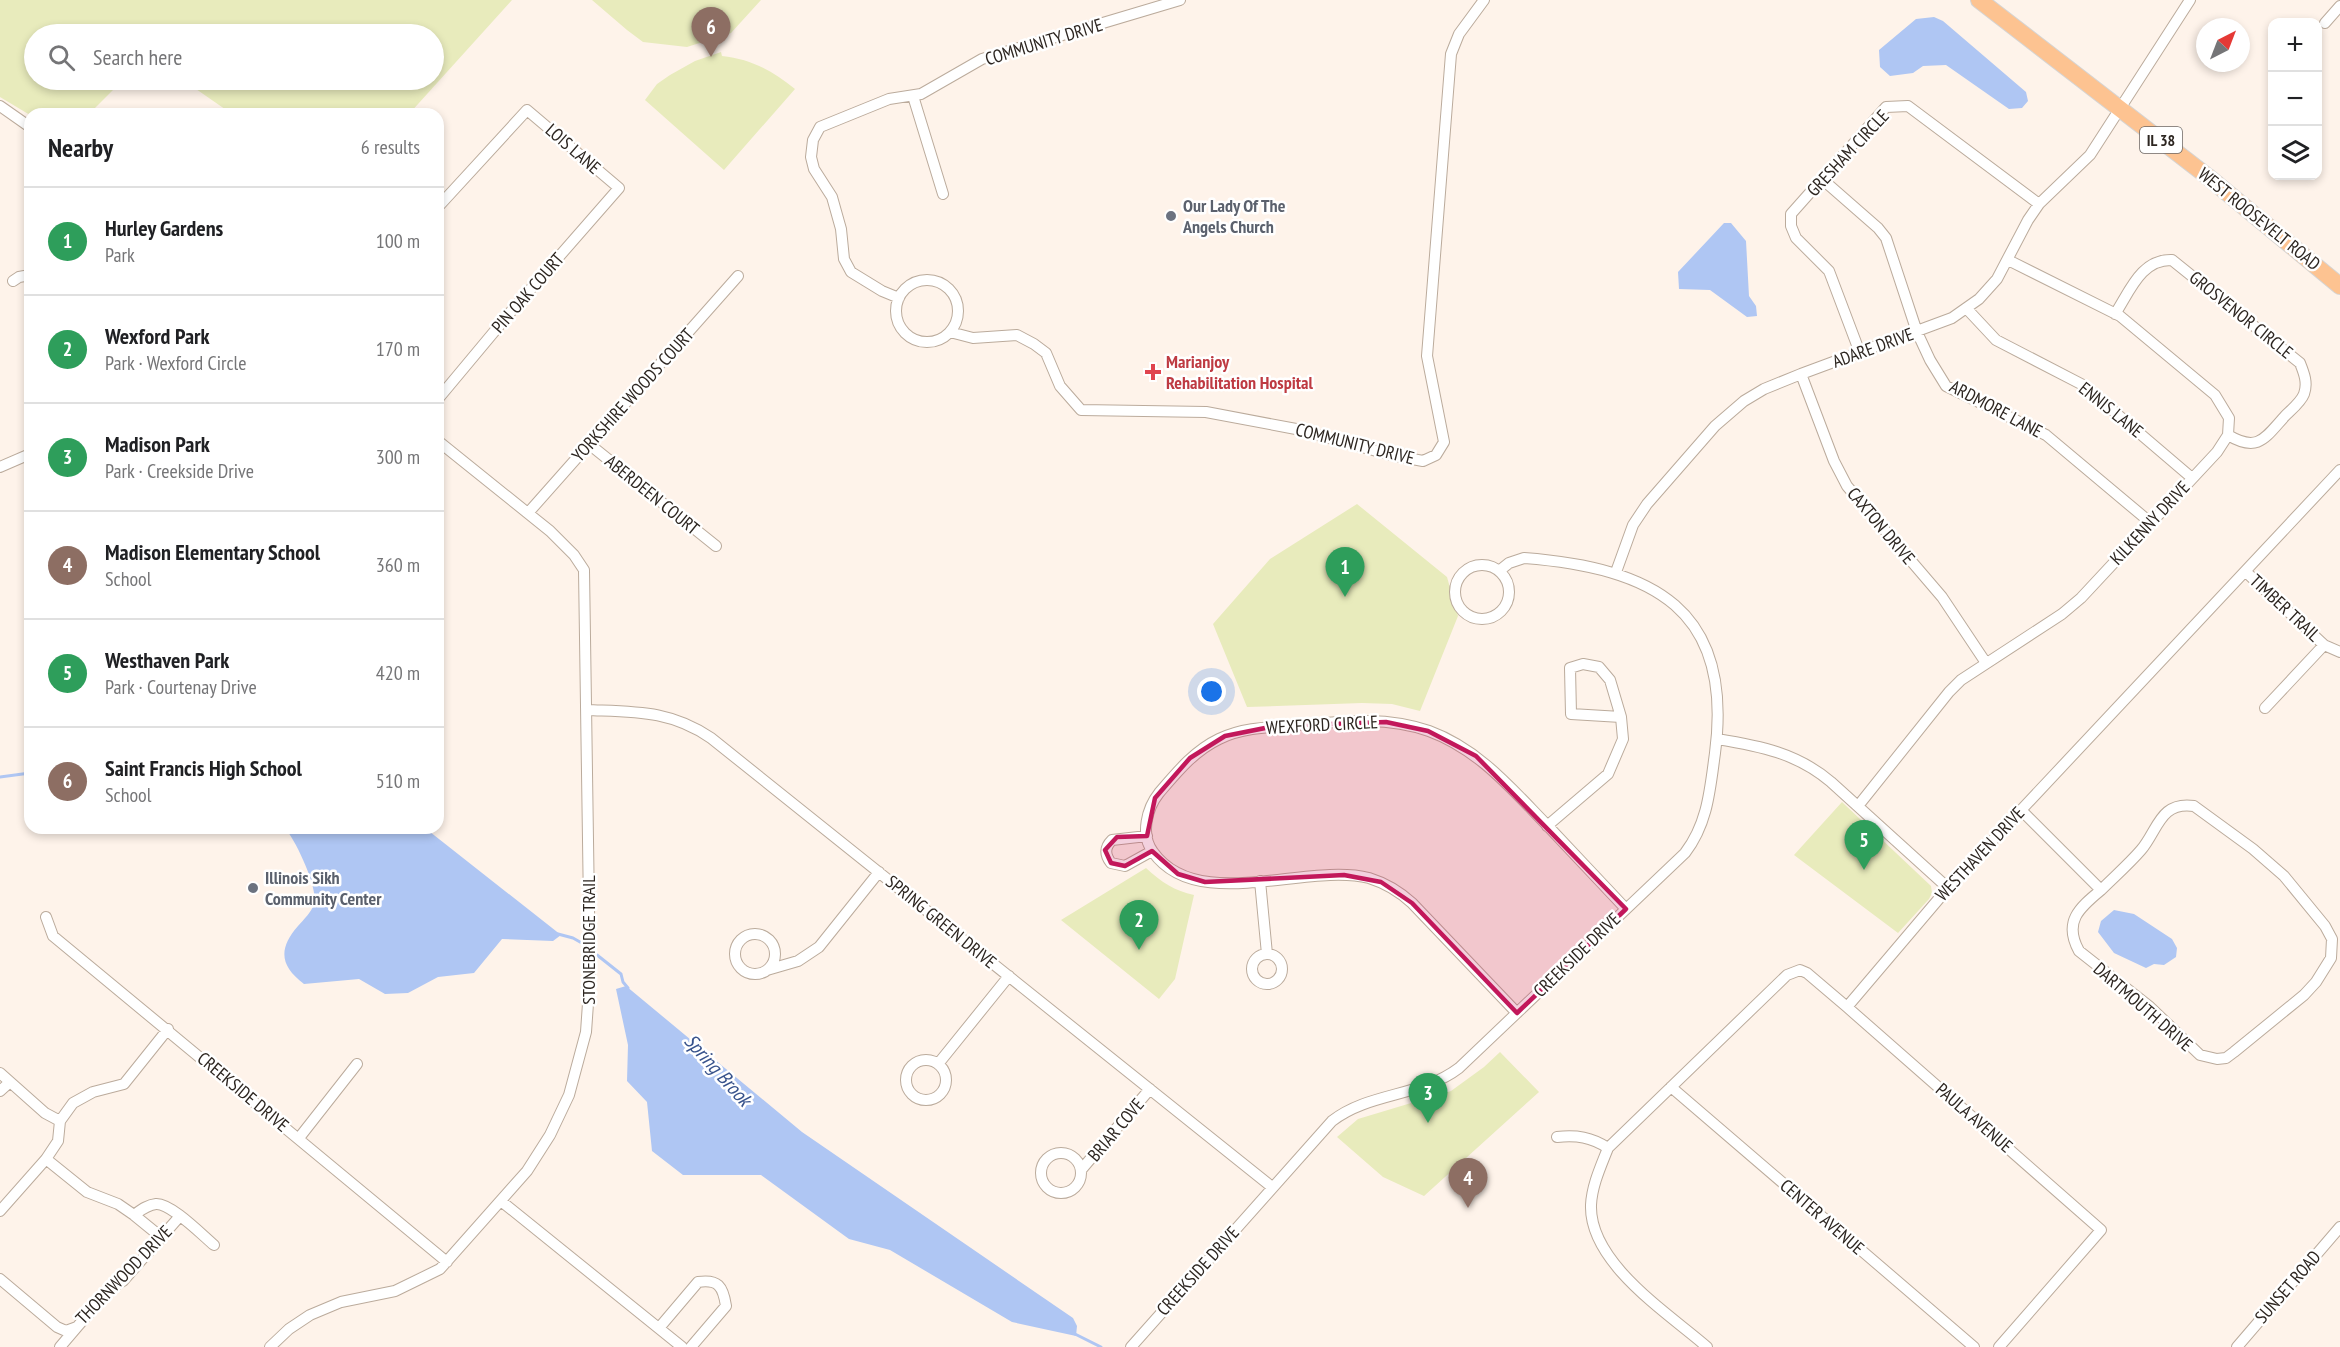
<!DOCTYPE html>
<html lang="en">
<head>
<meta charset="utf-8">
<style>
  body { margin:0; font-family:"PT Sans Narrow",sans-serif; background:#f6f6f6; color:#202124 }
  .controls { position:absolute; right:18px; top:18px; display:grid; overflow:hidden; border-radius:12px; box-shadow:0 3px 9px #0003 }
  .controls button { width:54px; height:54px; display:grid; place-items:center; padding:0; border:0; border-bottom:2px solid #e0e0e0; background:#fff; color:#202124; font:30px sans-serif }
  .compass { position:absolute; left:2196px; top:18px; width:54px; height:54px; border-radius:50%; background:#fff; box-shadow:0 3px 9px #0003; rotate:42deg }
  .you { position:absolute; left:1212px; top:692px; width:21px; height:21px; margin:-15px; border:4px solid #fff; border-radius:50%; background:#1a73e8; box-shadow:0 0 0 9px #1a73e833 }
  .badge { display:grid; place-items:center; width:39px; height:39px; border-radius:50%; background:#0f766e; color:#fff; font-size:20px; font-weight:700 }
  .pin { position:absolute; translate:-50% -50px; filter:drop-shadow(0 2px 3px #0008) }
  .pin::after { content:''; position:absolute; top:32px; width:21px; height:18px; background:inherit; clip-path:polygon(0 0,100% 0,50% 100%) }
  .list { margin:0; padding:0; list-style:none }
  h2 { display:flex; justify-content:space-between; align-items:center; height:78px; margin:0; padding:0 24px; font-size:26px }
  h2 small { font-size:20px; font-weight:400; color:#757577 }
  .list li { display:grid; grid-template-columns:39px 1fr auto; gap:18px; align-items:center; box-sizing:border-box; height:108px; padding:0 24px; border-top:2px solid #e0e0e0 }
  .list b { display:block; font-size:22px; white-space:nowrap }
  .list p { margin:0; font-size:20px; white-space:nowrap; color:#757577 }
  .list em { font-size:20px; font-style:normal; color:#757577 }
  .icon { flex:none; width:33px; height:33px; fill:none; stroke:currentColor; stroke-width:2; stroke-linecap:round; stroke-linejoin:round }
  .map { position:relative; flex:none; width:2340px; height:1347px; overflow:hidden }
  .search { position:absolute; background:#fff; box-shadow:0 3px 9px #0003; left:24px; top:24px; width:420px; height:66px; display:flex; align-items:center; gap:15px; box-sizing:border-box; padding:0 21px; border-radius:33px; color:#757577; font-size:22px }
  .panel { position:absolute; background:#fff; box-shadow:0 3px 9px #0003; left:24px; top:108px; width:420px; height:726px; border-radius:18px }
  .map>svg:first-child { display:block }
  .green { fill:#e8ebbc }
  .water { fill:#afc6f3 }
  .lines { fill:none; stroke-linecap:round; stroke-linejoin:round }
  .stream { stroke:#afc6f3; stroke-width:3 }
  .minor-casing { stroke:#bbab9c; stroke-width:12 }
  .primary-casing { stroke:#d5d4d3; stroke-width:18 }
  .minor { stroke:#fff; stroke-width:10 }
  .primary { stroke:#fdc391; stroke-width:16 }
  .marked { fill:#c2185b; fill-opacity:0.2; stroke:#c2185b; stroke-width:4.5; stroke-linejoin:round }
  .worship-dot { fill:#6b7280; stroke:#fff; stroke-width:2 }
  .health-dot { fill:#e0444e; stroke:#fff; stroke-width:2 }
  .labels { text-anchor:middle; stroke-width:5; stroke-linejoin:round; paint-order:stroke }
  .shield { fill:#fff; stroke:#6c6764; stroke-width:1.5 }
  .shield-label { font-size:16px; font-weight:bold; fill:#2d2621 }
  .street-label { font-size:18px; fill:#2d2621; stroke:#fff }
  .worship-label { font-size:18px; font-weight:bold; fill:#5b616d; stroke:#fff; text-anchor:start }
  .health-label { font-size:18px; font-weight:bold; fill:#be3a42; stroke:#fff; text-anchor:start }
  .water-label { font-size:20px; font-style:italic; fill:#38538c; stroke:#fff }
</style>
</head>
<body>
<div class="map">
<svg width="2340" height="1347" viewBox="0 0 2340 1347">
  <rect width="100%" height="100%" fill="#fef3ea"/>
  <path class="green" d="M 0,0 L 512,0 L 409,114 L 232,114 L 183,80 L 434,80 L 434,34 L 34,34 L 34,80 L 123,80 L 89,114 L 30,115 L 0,97 Z
    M 592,0 L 761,0 L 731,33 L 687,47 L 643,42 L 627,30 Z
    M 721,52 L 722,56 C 751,59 773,71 795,89 L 724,170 L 645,100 L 657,84 L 670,75 L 695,61 Z
    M 1357,504 L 1447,577 L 1458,616 L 1420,711 L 1392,704 L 1362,703 L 1247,707 L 1213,624 L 1270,559 Z
    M 1842,802 L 1931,886 L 1932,893 L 1929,899 L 1898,933 L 1794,855 Z
    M 1146,868 C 1161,882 1175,891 1194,895 L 1175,979 L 1159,999 L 1061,920 Z
    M 1500,1052 L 1539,1092 L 1424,1196 L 1383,1177 L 1337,1137 L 1358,1119 L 1451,1091 L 1484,1067 Z"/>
  <path class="water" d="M 1934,17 L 1943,21 L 2026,92 L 2028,101 L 2022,108 L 2009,109 L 1946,65 L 1923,66 L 1913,73 L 1890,76 L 1880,67 L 1879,50 L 1916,19 Z
    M 1724,223 L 1731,223 L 1746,241 L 1749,296 L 1756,306 L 1757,316 L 1747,317 L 1710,290 L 1679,289 L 1678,272 Z
    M 285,828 L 425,828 L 561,935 L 553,941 L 502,939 L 474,973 L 438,977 L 408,993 L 385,994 L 359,979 L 304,984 C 280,966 278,949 298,926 C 304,919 311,913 314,904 C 319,889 295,839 285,828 Z
    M 2114,910 L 2134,914 L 2172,939 L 2177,948 L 2176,957 L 2164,965 L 2154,964 L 2146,968 L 2114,953 L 2098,932 L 2101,921 Z
    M 626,986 L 802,1132 L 1073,1318 L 1077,1326 L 1076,1336 L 1012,1322 L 890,1250 L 849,1239 L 761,1175 L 683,1175 L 652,1151 L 647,1102 L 627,1081 L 628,1045 L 616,989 Z"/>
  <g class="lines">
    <path class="stream" d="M 0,777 L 30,773
      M 558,934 L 573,938 L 587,946
      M 592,951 L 621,974 L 623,982 L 628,988
      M 1073,1333 L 1101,1347"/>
    <g class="minor-casing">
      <path id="minor" d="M 2325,23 L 2340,6
        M 913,96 L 943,194
        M 0,106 L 30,127
        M 1822,179 L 1878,228 L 1886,238 L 1917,332 L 1930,360 L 1946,386 L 2046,435 L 2151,523
        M 438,207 L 527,110 L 619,188 L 508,315 L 438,399
        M896 311a31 31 0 1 1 62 0a31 31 0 1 1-62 0Z
        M 13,281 L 19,277 L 30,275
        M 899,298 L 882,291 L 851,272 L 844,259 L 841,229 L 832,197 L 814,169 L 811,157 L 813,140 L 820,127 L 889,99 L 921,94 L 982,59 L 1180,0
        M 1967,309 L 1996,340 L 2083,385 L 2192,478
        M 2115,314 C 2130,291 2141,259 2172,260 L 2300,363 C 2304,373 2308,383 2304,394 C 2301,402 2291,410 2285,416 C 2265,438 2258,453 2228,435
        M 950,332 L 973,338 L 1017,335 L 1034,344 L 1046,353 L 1060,386 L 1081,410 L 1206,412 L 1296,429 L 1391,455 L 1423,461 L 1436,455 L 1444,442 L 1427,356 L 1451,54 L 1459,34 L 1484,0
        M 1860,353 L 1829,271 L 1796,238 L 1791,226 L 1791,214 L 1886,107 L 1908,106 L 2039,204
        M 1801,374 L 1834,461 L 1847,486 L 1942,597 L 1986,663
        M 589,444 L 716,546
        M 0,467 L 30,454
        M 528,513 L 738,276
        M1455 592a27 27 0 1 1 54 0a27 27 0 1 1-54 0Z
        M 1616,572 L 1633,525 L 1647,504 L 1715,426 L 1744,401 L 1764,389 L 1801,374 L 1952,318 L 1979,299 L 1997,279 L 2028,220 L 2039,204 L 2090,155 L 2190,0
        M 2246,572 L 2324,645
        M 1583,664 L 1599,667 L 1610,680 L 1621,717 L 1571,714 L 1570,668 Z
        M 2265,708 L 2324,645 L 2340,652
        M 587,710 C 635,712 670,710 711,738 L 1272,1187
        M 1717,739 C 1760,746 1797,753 1831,782 L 1948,888
        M 1858,806 L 1949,692 L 1961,680 L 2062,614 L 2081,598 L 2217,452 L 2228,435 L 2229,418 L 2215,395 L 2120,316 L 2008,260
        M 2021,810 L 2101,890 C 2079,908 2063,922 2079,951 L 2150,1007 L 2200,1055 L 2217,1059 L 2226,1058 L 2234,1052 L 2304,995 L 2316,982 L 2331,958 L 2332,939 L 2325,926 L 2284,876 L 2253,849 L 2194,806 C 2160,801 2158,830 2141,850 C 2129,864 2114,877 2101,890
        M 1547,826 L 1608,774 L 1623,739 L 1621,717
        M 1147,836 L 1112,840 C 1104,848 1105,855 1111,863 L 1125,866 L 1152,851
        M 1260,881 L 1267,954
        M 46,917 L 53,936 L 447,1262
        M735 954a20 20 0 1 1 40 0a20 20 0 1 1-40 0Z
        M1252 969a15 15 0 1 1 30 0a15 15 0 1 1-30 0Z
        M 767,970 L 798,961 L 819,947 L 879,872
        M 1847,1007 L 1948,888 L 2340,470
        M 1517,1013 L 1412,903 C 1400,892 1385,883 1369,878 C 1306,862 1197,914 1153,852 C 1140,835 1147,808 1159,793 C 1177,772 1194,751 1219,739 C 1243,727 1273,727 1299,725 C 1343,721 1387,716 1429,731 C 1478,749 1510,787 1545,823 C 1572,852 1599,880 1626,909
        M906 1080a20 20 0 1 1 40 0a20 20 0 1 1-40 0Z
        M 938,1064 L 1009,976
        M 0,1073 L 45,1113 L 60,1121
        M 1671,1087 L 1974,1347
        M 0,1091 L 10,1082
        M 1557,1137 C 1577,1135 1591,1137 1608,1148
        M 299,1138 L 357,1064
        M1041 1173a20 20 0 1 1 40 0a20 20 0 1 1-40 0Z
        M 46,1159 L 87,1192 L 118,1204 L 134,1215 L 161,1237
        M 1081,1170 L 1150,1089
        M 501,1201 L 682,1347
        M 0,1211 L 46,1159 L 58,1141 L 60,1121 L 73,1103 L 93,1092 L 124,1084 L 168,1029
        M 134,1215 C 141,1210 147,1205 156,1204 C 171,1203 202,1235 214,1245
        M 0,1279 L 57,1327 L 66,1331 L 77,1327 L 110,1289 L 123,1281 L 180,1216
        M 659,1328 L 698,1282 C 718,1279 723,1286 726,1306 L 691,1347
        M 60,1347 L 77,1327
        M 270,1347 L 289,1329 L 310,1315 L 341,1302 L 395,1291 L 440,1269 L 527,1171 L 550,1135 L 569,1095 L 586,1032 L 590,975 L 584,570 L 574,555 L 550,531 L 438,441
        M 1131,1347 L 1332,1121 C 1369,1092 1421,1097 1459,1068 L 1685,853 C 1708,823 1710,789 1715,753 C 1734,609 1653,568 1524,558 L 1509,563 L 1499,571
        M 1707,1347 C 1668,1313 1589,1263 1591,1205 C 1592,1185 1601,1166 1608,1148 L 1787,975 L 1800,970 L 1807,973 L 1847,1007 L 2101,1230 L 1999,1347
        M 2237,1347 L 2340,1227"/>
    </g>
    <g class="primary-casing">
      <path id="primary" d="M 1979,0 L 2207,176 L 2340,286"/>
    </g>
    <use href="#minor" class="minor"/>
    <use href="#primary" class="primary"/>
  </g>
  <path class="marked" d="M 1386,722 L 1428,731 L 1476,756 L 1626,909 L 1517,1013 L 1412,903 L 1381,882 L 1344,875 L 1205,882 L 1178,874 L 1152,851 L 1125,866 L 1111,863 L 1105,850 L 1117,837 L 1147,836 L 1155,798 L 1190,758 L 1225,736 L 1275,726 Z"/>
  <g class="worship-dot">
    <circle cx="1171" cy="216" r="6"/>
    <circle cx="253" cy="888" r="6"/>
  </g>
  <path class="health-dot" d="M1150 363h6v6h6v6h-6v6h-6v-6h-6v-6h6z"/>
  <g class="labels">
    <rect class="shield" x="2140" y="127" width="42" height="26" rx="4.5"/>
    <g class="shield-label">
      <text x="2161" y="146">IL 38</text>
    </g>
    <g class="street-label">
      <text transform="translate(1044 42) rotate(-17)" y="6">COMMUNITY DRIVE</text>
      <text transform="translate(573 149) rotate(41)" y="6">LOIS LANE</text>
      <text transform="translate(1848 153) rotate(-47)" y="6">GRESHAM CIRCLE</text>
      <text transform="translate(2259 219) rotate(39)" y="6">WEST ROOSEVELT ROAD</text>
      <text transform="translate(528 293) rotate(-49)" y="6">PIN OAK COURT</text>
      <text transform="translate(2241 315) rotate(39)" y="6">GROSVENOR CIRCLE</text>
      <text transform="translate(1873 348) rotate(-20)" y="6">ADARE DRIVE</text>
      <text transform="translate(633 395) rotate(-48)" y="6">YORKSHIRE WOODS COURT</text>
      <text transform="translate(1996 409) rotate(28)" y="6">ARDMORE LANE</text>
      <text transform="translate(2111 410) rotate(39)" y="6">ENNIS LANE</text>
      <text transform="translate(1355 444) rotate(14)" y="6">COMMUNITY DRIVE</text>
      <text transform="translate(652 495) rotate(39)" y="6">ABERDEEN COURT</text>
      <text transform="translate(2150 523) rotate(-47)" y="6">KILKENNY DRIVE</text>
      <text transform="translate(1881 526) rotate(50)" y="6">CAXTON DRIVE</text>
      <text transform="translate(2285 608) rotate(43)" y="6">TIMBER TRAIL</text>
      <text transform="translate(1322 725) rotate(-3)" y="6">WEXFORD CIRCLE</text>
      <text transform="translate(1980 854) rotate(-47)" y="6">WESTHAVEN DRIVE</text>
      <text transform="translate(941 922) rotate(39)" y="6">SPRING GREEN DRIVE</text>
      <text transform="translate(589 940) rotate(-90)" y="6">STONEBRIDGE TRAIL</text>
      <text transform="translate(1577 955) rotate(-44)" y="6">CREEKSIDE DRIVE</text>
      <text transform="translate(2143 1007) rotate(41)" y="6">DARTMOUTH DRIVE</text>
      <text transform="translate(243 1092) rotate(40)" y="6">CREEKSIDE DRIVE</text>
      <text transform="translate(1974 1118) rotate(41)" y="6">PAULA AVENUE</text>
      <text transform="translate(1116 1130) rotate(-50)" y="6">BRIAR COVE</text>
      <text transform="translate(1822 1217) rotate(41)" y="6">CENTER AVENUE</text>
      <text transform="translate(1198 1271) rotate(-48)" y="6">CREEKSIDE DRIVE</text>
      <text transform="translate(124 1275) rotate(-46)" y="6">THORNWOOD DRIVE</text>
      <text transform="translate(2288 1287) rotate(-49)" y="6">SUNSET ROAD</text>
    </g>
    <g class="worship-label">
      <text x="1183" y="212">Our Lady Of The<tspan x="1183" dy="21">Angels Church</tspan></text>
      <text x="265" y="884">Illinois Sikh<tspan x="265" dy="21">Community Center</tspan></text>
    </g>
    <g class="health-label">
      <text x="1166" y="368">Marianjoy<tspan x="1166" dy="21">Rehabilitation Hospital</tspan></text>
    </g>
    <g class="water-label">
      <text transform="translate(718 1070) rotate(48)" y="7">Spring Brook</text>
    </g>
  </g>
</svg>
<div class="controls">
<button>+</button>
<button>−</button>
<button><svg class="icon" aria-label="layers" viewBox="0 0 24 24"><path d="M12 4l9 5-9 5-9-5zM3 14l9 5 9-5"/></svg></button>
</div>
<svg class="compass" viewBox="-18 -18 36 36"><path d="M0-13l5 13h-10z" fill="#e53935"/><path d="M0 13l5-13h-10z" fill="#757577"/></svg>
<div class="you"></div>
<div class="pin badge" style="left:1345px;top:597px;background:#2e9e5b">1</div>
<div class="pin badge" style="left:1139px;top:950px;background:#2e9e5b">2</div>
<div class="pin badge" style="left:1428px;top:1123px;background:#2e9e5b">3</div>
<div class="pin badge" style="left:1468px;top:1208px;background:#8d6e63">4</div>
<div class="pin badge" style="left:1864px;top:870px;background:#2e9e5b">5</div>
<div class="pin badge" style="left:711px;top:57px;background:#8d6e63">6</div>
<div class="search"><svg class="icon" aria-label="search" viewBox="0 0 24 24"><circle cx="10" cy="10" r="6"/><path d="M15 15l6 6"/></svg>Search here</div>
<section class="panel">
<h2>Nearby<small>6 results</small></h2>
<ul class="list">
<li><span class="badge" style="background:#2e9e5b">1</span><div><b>Hurley Gardens</b><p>Park</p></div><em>100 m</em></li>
<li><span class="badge" style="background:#2e9e5b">2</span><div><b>Wexford Park</b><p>Park · Wexford Circle</p></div><em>170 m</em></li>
<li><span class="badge" style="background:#2e9e5b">3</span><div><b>Madison Park</b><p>Park · Creekside Drive</p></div><em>300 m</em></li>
<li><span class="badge" style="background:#8d6e63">4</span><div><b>Madison Elementary School</b><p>School</p></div><em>360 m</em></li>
<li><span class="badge" style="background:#2e9e5b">5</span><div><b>Westhaven Park</b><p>Park · Courtenay Drive</p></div><em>420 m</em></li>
<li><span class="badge" style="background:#8d6e63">6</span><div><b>Saint Francis High School</b><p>School</p></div><em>510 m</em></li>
</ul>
</section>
</div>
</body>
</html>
